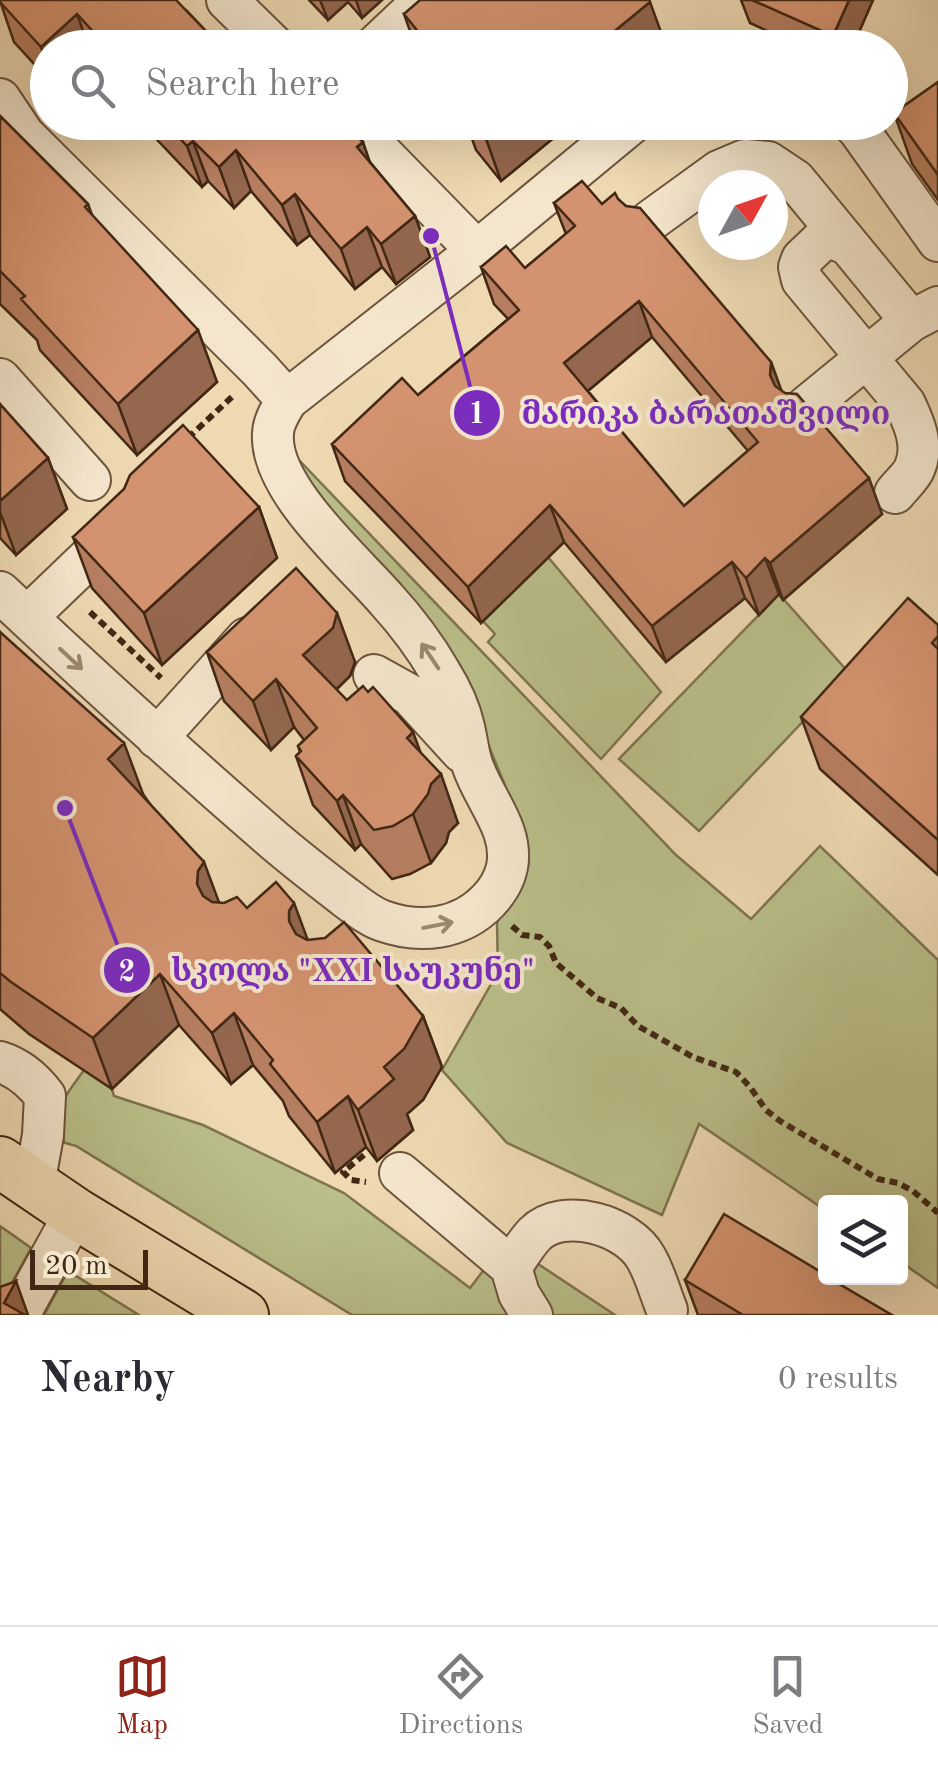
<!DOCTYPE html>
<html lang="en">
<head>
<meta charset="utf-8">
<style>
  body { margin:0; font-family:"Old Standard TT","Noto Serif Georgian",serif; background:#f2f2f3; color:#2b2b33 }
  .controls { position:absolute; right:30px; bottom:30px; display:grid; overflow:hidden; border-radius:10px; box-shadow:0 10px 40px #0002 }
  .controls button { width:90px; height:90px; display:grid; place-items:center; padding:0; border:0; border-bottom:2px solid #e1e1e2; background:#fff; color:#2b2b33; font:50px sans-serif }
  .compass { position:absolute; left:698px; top:170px; width:90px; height:90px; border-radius:50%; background:#fff; box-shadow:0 10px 40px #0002; rotate:50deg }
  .scale { position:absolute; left:30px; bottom:25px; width:118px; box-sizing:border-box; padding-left:10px; border:5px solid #422814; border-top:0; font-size:28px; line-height:35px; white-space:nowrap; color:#422814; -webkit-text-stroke:8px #f4e6cd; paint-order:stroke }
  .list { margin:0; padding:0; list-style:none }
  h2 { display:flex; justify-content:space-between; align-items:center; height:130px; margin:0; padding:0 40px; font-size:42px }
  h2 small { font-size:32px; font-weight:400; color:#7c7c81 }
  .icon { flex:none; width:55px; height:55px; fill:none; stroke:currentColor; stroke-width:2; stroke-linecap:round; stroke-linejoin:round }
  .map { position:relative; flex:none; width:938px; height:1315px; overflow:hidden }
  .search { position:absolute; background:#fff; box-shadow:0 10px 40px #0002; left:30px; right:30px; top:30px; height:110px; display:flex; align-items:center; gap:25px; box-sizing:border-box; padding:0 35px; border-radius:55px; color:#7c7c81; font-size:38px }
  .sheet { height:310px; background:#fff }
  nav { display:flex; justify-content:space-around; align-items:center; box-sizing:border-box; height:140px; border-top:2px solid #e1e1e2; background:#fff; font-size:28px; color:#7c7c81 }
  nav a { display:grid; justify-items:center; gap:5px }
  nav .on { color:#8f2418 }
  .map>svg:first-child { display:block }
  .green { fill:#babf8a; stroke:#7e744f; stroke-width:2.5 }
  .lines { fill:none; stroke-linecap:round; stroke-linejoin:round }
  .minor-casing { stroke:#6d543c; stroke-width:44 }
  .major-casing { stroke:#422814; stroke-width:54 }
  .path { stroke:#422814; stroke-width:6; stroke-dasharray:8 5; stroke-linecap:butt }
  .minor { stroke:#f4e6cd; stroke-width:40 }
  .major { stroke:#eed9b2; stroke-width:50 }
  .wall { fill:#b67e60; stroke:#422814; stroke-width:2.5; fill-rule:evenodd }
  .shaded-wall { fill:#94674e; stroke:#422814; stroke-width:2.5 }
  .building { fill:#d49370; stroke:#422814; stroke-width:2.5; fill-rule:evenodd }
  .oneway { stroke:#9b8770 }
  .leader { fill:none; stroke:#7b2cbf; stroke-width:4 }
  .callout-dot { fill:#7b2cbf; stroke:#f4e6cd; stroke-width:4 }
  .mark-label { font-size:30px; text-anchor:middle; font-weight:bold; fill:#fff }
  .callout-label { font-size:32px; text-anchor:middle; font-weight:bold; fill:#7b2cbf; stroke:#f4e6cd; stroke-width:8; stroke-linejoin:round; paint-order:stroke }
</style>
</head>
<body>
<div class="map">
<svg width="938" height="1315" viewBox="0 0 938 1315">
  <rect width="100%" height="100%" fill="#eed9b2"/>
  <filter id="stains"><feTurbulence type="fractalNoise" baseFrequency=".002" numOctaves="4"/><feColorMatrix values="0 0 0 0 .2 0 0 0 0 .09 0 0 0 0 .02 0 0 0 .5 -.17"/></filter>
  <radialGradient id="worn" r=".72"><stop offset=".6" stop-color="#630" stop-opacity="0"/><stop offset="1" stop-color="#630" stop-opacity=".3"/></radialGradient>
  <path class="green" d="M 299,460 L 676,855 L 751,919 L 820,846 L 938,960 L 938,1288 L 901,1262 L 900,1202 L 826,1202 L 825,1210 L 699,1124 L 662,1215 L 507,1143 L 442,1070 L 498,972 L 497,923 L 529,864 L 516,812 L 460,676 L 305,476 Z
    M 548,557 L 661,692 L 601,759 L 488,642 L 495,634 L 483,621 Z
    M 779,594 L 849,673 L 699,831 L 619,759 Z
    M 84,1070 L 112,1089 L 114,1096 L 203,1125 L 344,1193 L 470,1288 L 505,1242 L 615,1315 L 352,1315 L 76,1146 L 65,1143 C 48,1111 66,1096 84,1070 Z
    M 0,1226 L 31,1248 L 2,1301 L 0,1300 Z
    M 68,1271 L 139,1315 L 44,1315 Z"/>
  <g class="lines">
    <g class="minor-casing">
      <path id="minor" d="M 227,0 L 276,48
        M 373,48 L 424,0
        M 0,99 L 24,135 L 260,370 L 287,400
        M 351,122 L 477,251
        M 851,122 L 858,129 L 938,241
        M 650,221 L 719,171 L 745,160 L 768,162 L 795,180 L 911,321
        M 847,244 L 831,238 L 822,240 L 802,259 L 799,267 L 802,280 L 905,404 C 914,423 924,445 915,467 C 912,476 901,485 895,493
        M 0,379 L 90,480
        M 806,407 L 911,321 L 938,307
        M 0,592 C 88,675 177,756 269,836 C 293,857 319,877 345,897 C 356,905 370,917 383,921 C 420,934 460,930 488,901 C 507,881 513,859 504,832 C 496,809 480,788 472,764 C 468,752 467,739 464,727 C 460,709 450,688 440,672 C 425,646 406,621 386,599 C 353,561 269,488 273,434 C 273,422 281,410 287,400 L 477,251 L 633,122
        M 27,617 L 123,525
        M 374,675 L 410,695 L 462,752
        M 157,738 L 247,638
        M 0,1062 C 19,1068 33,1080 45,1096 L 43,1135 L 34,1185
        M 400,1173 L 511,1267
        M 19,1315 L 75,1213
        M 532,1315 L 519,1294 L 511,1267 C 519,1256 526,1243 535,1234 C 563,1206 628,1225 646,1258 C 655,1273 660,1293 667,1310"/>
    </g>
    <g class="major-casing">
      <path id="major" d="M 0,1162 L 75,1213 L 243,1315"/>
    </g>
    <path class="path" d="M 188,438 L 234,395
      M 90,612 L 161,678
      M 512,926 L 522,935 L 540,937 L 549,946 L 556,963 L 597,998 L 621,1008 L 638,1026 L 693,1057 L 736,1072 L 750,1087 L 766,1110 L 780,1121 L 878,1179 L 898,1183 L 913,1191 L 938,1213
      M 364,1155 L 343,1172 L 351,1180 L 366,1182"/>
    <use href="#minor" class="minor"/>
    <use href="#major" class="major"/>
  </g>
  <path class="wall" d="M 309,0 L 382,0 L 362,18 L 348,2 L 328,20 Z
    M 741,0 L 873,0 L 852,48 L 804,48 L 750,23 Z
    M 0,1 L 186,10 L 222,48 L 48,48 L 48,79 L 14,42 Z
    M 404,14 L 666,46 L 416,48 Z
    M 938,82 L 938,200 L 912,164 L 894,113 Z
    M 0,116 L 88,204 L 92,215 L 217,382 L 137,455 L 40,350 L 37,340 L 0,304 Z
    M 143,122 L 343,122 L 370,162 L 415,216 L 430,257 L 396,284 L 382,267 L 355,289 L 310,235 L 297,245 L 251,191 L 234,208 L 208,181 L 202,187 L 145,127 Z
    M 466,122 L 573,122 L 501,181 L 476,150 Z
    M 618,199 L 771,362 L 781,390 L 882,514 L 783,600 L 779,594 L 759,615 L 745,598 L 666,662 L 564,542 L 481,623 L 345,481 L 332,444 L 418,395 L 508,319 L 494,304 L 481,267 L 525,268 L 566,234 L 554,203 L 602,204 ZM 652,337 L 748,451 L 684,506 L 588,391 Z
    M 0,404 L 48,458 L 67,509 L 16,555 L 0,538 Z
    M 259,507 L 277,558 L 162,665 L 92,588 L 73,537 Z
    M 938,625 L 938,875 L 820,769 L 801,717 Z
    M 0,632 L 143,794 L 219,903 L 247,908 L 307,940 L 423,1016 L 442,1067 L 423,1100 L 407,1114 L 413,1130 L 377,1161 L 366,1147 L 335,1173 L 289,1116 L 283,1101 L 253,1065 L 231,1084 L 179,1025 L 112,1089 L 29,1034 L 0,1009 Z
    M 207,652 L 355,662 L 350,676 L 336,690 L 458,823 L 449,832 L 446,843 L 431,863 L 410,874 L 392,879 L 361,844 L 355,850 L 313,805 L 296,756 L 300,752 L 298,746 L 304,740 L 294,727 L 271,750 L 224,701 Z
    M 685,1280 L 892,1315 L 698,1315 Z"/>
  <path class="shaded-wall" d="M 320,0 L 348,0 L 348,2 L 328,20 Z
    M 356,0 L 382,0 L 362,18 Z
    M 849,0 L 873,0 L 852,48 L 837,48 L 833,36 Z
    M 650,2 L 666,46 L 665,48 L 594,48 Z
    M 77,14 L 89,48 L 48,48 L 48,65 L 41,47 Z
    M 502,122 L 573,122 L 501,181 L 485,136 Z
    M 193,141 L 208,181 L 202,187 L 187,146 Z
    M 363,142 L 377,183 L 357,147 Z
    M 236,150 L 251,191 L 234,208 L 219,167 Z
    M 295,194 L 310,235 L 297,245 L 282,205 Z
    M 415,216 L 430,257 L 396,284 L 381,244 Z
    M 367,227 L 382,267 L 355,289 L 341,249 Z
    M 639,301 L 652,337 L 577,400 L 564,363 Z
    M 198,330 L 217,382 L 137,455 L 118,404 Z
    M 771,362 L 784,398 L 783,412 L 770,375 Z
    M 48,458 L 67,509 L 16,555 L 0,512 L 0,501 Z
    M 869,478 L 882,514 L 783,600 L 770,563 Z
    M 550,505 L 564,542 L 481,623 L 468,587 Z
    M 259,507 L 277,558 L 162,665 L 144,613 Z
    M 765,558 L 779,594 L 759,615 L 746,578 Z
    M 732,562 L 745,598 L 666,662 L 652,626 Z
    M 337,613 L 355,662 L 350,676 L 321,704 L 303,655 Z
    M 276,679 L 294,727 L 271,750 L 253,701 Z
    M 413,732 L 431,781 L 407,738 Z
    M 124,743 L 143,794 L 127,810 L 108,759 Z
    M 441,774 L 458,823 L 449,832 L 446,843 L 431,863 L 413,814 L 431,784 Z
    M 343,795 L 361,844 L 355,850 L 337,801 Z
    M 204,862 L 223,913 L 217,923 L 197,884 L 198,871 Z
    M 294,903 L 313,954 L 308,973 L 289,921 L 289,911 Z
    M 160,974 L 179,1025 L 112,1089 L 93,1038 Z
    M 234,1013 L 253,1065 L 231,1084 L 212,1033 Z
    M 423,1016 L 442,1067 L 423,1100 L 407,1114 L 413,1130 L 377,1161 L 358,1110 L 384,1067 Z
    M 348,1096 L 366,1147 L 335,1173 L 317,1122 Z
    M 16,1281 L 28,1315 L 8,1315 L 4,1303 Z"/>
  <path class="building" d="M 1,0 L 176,0 L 222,48 L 108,48 L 77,14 L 41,47 L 0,2 Z
    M 420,0 L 649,0 L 650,2 L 594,48 L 431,48 L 404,14 Z
    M 752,0 L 849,0 L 833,36 Z
    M 938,82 L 938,175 L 894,113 Z
    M 0,116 L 88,204 L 85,207 L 198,330 L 118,404 L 21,299 L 25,296 L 0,271 Z
    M 165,122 L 343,122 L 363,142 L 357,147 L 415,216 L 381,244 L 367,227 L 341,249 L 295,194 L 282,205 L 236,150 L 219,167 L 193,141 L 187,146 Z
    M 474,122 L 502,122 L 485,136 Z
    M 582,181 L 602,204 L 615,193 L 618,199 L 626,206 L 640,208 L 771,362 L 770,375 L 775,386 L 785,393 L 797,394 L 869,478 L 770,563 L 765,558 L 746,578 L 732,562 L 652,626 L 550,505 L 468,587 L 332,444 L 402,378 L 418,395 L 519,310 L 481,267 L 506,246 L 525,268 L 575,226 L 554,203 ZM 639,301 L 758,442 L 684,506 L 564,363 Z
    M 0,404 L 48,458 L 0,501 Z
    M 183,425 L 259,507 L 144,613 L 73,537 L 124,489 L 130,475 Z
    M 296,568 L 337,613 L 333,628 L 303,655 L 347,700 L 363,686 L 368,692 L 373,687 L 413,732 L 407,738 L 441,774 L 431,784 L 428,794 L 413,814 L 393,826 L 374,830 L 343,795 L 337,801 L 296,756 L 301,751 L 298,746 L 317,728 L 276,679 L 253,701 L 207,652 Z
    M 908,598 L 938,625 L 938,636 L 932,643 L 938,649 L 938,840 L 801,717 Z
    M 0,632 L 124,743 L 108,759 L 204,862 L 198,871 L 197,884 L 203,896 L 212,902 L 224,903 L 237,897 L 247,908 L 276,882 L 294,903 L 289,911 L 289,921 L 296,934 L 307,940 L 325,938 L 344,922 L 423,1016 L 404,1049 L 384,1067 L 394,1079 L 358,1110 L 348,1096 L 317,1122 L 270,1064 L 273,1060 L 234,1013 L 212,1033 L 160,974 L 93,1038 L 11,982 L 0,973 Z
    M 724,1214 L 826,1275 L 826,1278 L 829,1278 L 892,1315 L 743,1315 L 685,1280 Z
    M 16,1281 L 4,1303 L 25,1315 L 0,1315 L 0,1287 Z"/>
  <defs><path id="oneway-shaft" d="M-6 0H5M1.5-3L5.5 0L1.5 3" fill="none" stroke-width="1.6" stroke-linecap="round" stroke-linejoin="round" transform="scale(2.5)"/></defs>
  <g class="oneway">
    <use href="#oneway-shaft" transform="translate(430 656) rotate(-124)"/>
    <use href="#oneway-shaft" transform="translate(71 659) rotate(43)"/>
    <use href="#oneway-shaft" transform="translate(438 925) rotate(-11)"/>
  </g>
  <path class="leader" d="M431 236L477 413M65 808L127 970"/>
  <g class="callout-dot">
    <circle cx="431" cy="236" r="10"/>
    <circle cx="65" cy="808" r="10"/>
    <circle cx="477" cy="413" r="25"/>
    <circle cx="127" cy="970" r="25"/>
  </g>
  <g class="mark-label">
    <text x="477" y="423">1</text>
    <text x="127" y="981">2</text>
  </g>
  <g class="callout-label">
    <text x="706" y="424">მარიკა ბარათაშვილი</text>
    <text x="353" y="981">სკოლა "XXI საუკუნე"</text>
  </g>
  <rect width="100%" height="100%" filter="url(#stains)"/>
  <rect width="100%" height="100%" fill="url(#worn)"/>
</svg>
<div class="controls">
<button><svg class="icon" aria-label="layers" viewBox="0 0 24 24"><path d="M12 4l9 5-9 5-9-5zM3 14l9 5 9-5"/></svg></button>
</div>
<svg class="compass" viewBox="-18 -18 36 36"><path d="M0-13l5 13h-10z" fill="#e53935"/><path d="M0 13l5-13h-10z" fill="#7c7c81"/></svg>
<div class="scale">20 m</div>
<div class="search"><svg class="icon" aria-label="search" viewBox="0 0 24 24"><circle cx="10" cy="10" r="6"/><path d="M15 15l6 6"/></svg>Search here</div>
</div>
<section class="sheet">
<h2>Nearby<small>0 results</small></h2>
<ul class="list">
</ul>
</section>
<nav>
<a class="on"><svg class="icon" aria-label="map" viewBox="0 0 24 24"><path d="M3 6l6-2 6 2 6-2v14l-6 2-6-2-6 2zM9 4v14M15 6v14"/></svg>Map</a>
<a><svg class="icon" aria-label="directions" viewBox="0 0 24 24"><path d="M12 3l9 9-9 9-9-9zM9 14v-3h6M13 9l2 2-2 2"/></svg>Directions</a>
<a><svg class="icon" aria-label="saved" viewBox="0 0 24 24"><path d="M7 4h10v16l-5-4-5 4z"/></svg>Saved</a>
</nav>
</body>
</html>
